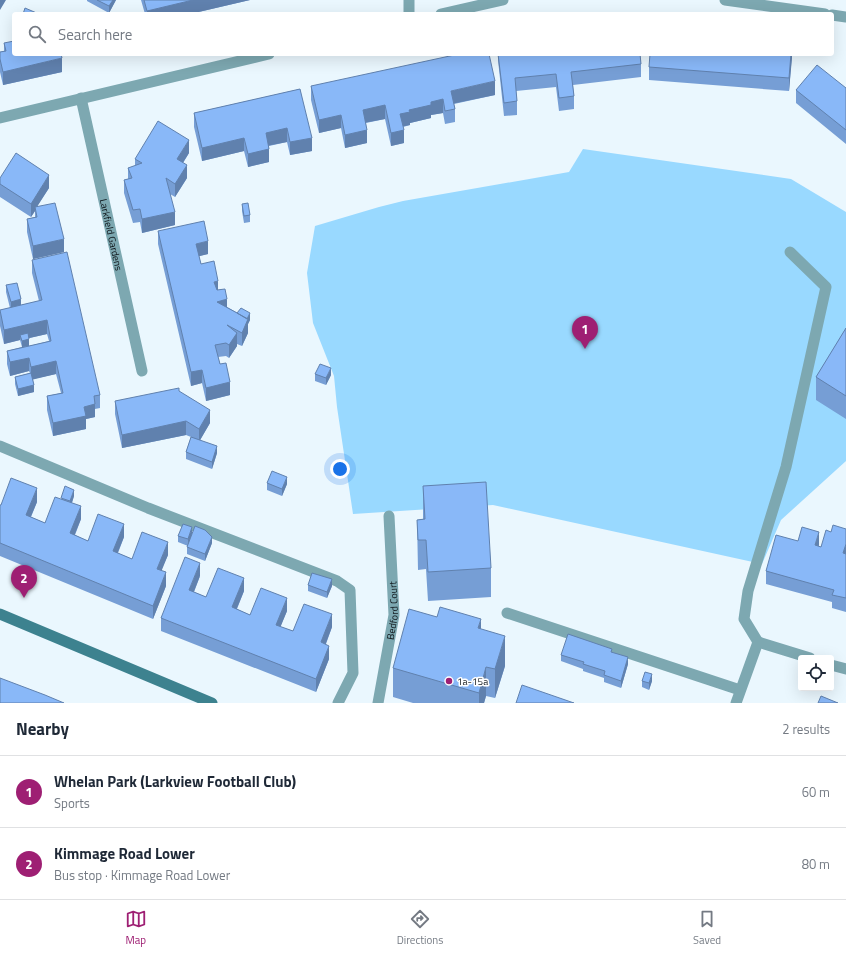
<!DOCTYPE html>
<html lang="en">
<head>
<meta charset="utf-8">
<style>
  body { margin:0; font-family:"Titillium Web",sans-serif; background:#f6f6f7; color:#1f2937 }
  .controls { position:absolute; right:12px; bottom:12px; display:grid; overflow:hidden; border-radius:4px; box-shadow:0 4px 16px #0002 }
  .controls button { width:36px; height:36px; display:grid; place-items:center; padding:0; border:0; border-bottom:1px solid #e0e1e3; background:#fff; color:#1f2937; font:20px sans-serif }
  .you { position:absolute; left:340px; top:469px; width:14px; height:14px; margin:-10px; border:3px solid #fff; border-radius:50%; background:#1a73e8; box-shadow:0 0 0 6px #1a73e833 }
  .badge { display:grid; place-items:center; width:26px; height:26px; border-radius:50%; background:#9e1f73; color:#fff; font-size:13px; font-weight:700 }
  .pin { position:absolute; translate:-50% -33px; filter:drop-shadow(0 1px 2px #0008) }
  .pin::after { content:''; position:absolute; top:21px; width:14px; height:12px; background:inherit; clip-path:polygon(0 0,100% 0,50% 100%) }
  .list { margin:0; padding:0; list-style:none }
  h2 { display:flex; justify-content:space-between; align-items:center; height:52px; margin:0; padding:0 16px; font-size:17px }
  h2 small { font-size:13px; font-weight:400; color:#747a83 }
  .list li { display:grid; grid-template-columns:26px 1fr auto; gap:12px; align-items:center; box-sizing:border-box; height:72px; padding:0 16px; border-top:1px solid #e0e1e3 }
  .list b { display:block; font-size:15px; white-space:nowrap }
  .list p { margin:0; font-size:13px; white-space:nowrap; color:#747a83 }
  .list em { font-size:13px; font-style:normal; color:#747a83 }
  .icon { flex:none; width:22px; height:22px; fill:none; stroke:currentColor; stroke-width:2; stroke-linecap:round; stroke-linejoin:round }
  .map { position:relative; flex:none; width:846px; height:703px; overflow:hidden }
  .search { position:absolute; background:#fff; box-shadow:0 4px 16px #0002; left:12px; right:12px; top:12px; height:44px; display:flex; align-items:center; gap:10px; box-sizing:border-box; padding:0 14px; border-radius:4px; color:#747a83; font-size:15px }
  .sheet { height:196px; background:#fff }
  nav { display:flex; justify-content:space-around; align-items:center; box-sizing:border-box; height:56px; border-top:1px solid #e0e1e3; background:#fff; font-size:11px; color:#747a83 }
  nav a { display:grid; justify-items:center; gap:2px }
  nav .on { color:#9e1f73 }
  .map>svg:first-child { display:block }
  .park { fill:#99d9ff }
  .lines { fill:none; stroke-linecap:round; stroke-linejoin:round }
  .service { stroke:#7da8b1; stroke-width:11 }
  .minor { stroke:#7da8b1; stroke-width:11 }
  .secondary { stroke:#3d828f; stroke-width:11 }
  .wall { fill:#769ed5; fill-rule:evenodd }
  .shaded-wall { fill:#6081ae }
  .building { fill:#89b8f8; stroke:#6081ae }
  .poi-dot { fill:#9e1f73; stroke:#fff; stroke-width:1.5 }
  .labels { text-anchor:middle; stroke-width:3; stroke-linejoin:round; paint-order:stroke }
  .street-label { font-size:10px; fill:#0f161b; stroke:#fff }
  .poi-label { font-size:10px; fill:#0f161b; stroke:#fff; text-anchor:start }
</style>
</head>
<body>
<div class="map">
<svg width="846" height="703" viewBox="0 0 846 703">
  <rect width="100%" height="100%" fill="#eaf7fe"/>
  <path class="park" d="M 583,149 L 791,179 L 846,212 L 846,461 L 781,520 L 762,564 L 493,505 L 353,514 L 337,407 L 334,376 L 313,323 L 307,273 L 315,226 L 379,207 L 403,201 L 569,172 Z"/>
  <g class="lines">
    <g class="service">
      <path d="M 0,446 L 148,508 L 337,581 L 350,590 L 353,673 L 338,703"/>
      <path d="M 507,613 L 740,690"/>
      <path d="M 758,642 L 744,619 L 748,591 L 786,467 L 826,287 L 790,252"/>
      <path id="s1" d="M 378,703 L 394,615 L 389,516"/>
    </g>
    <g class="minor">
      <path d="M 409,0 L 409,14"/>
      <path d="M 725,0 L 825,14"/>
      <path d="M 441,14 L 503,0"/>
      <path d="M 832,15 L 846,17"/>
      <path id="s2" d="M 81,98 L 142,371"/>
      <path d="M 0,118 L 269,54"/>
      <path d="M 831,665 L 846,669"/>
      <path d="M 736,703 L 758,642 L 810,658"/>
    </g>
    <path class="secondary" d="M 0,614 L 212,703"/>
  </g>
  <path class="wall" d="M 87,0 L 116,0 L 109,13 L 87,1 Z
    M 141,0 L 250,0 L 190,14 L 145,14 Z
    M 4,43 L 62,72 L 3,85 L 0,72 L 0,52 L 4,51 Z
    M 498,54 L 640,54 L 641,64 L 641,77 L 573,85 L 574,96 L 574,109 L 559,111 L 556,87 L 516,91 L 517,101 L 517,115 L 504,116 L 498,60 Z
    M 792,54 L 789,91 L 649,80 L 649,67 Z
    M 311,86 L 495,95 L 454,104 L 455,109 L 455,122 L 445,124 L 443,113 L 431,115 L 431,118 L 410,123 L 410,125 L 403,127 L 404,143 L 391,146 L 385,119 L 366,123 L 367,143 L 345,148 L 341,128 L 319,133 L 311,100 Z
    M 846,88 L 846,144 L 796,103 L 796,90 Z
    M 300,89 L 312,151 L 290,155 L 287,142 L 269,146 L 269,162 L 248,167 L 244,151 L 202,161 L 194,127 L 194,113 Z
    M 189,153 L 183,163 L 187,178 L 175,197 L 170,194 L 175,225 L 142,233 L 140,222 L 133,223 L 124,193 L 124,180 L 128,179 L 128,168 L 135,166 L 135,159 Z
    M 0,178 L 49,188 L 37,206 L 64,252 L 33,259 L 27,232 L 27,219 L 35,217 L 35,211 L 31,217 L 0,197 Z
    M 242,204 L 250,215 L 250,222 L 244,223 L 242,211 Z
    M 158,231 L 208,254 L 199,256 L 201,264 L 218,290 L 227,307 L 250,320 L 248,324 L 248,333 L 242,346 L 237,344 L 237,346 L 229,358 L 226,356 L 218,357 L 220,364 L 230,395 L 206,401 L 202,383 L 191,386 L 158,244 Z
    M 32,260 L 100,395 L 100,408 L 95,409 L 95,417 L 86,419 L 86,429 L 53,436 L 47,410 L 47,396 L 61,393 L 56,374 L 33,379 L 34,392 L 18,396 L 15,384 L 15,377 L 30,373 L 29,371 L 10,376 L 7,364 L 7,351 L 22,347 L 20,340 L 4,344 L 0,326 L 0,310 L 10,308 L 6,292 L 6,285 L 21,305 L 39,301 L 32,273 ZM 47,334 L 49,341 L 29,346 L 29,338 Z
    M 846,328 L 846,419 L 816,400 L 816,377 Z
    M 315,374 L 331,375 L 326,385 L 315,381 Z
    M 179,391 L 210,423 L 200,440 L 217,453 L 212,469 L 186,459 L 186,452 L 191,437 L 186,435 L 122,448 L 115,414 L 115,401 Z
    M 267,483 L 287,484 L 282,496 L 267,490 Z
    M 423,486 L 491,568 L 491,597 L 428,601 L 426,569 L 418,570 L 417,520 L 423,519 Z
    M 74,496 L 72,503 L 81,519 L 75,535 L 88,541 L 124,537 L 118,553 L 132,559 L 168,555 L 161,570 L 166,586 L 153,619 L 0,556 L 0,505 L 1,505 L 37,502 L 31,517 L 45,523 L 61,499 Z
    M 846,529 L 846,612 L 832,608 L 832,602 L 766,584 L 766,571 L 798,541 L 819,545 L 818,546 L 821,547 L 831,532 Z
    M 192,534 L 188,546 L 178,542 L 178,536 Z
    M 212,543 L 205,561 L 187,554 L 187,547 Z
    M 200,576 L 194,592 L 206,597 L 244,591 L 237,609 L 250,615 L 287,611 L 280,627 L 293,631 L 332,627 L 326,644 L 329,659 L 316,692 L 161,631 L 161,618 Z
    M 308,585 L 332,586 L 327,598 L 308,591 Z
    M 437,617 L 481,629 L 505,666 L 495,698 L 486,696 L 484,703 L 413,703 L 393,697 L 393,668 Z
    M 612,652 L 628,664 L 621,688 L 604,682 L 604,678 L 583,671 L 583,669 L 561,661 L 561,655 Z
    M 642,681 L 652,681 L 649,690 L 642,687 Z"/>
  <path class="shaded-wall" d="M 0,0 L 6,0 L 0,10 Z
    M 113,0 L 116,0 L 109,13 L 109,6 Z
    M 193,0 L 250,0 L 190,14 L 147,14 L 147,11 Z
    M 791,54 L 792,54 L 792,58 L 789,91 L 789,78 Z
    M 62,58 L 62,72 L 3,85 L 3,72 Z
    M 495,81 L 495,95 L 451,104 L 451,91 Z
    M 443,99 L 443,113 L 431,115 L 431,118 L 410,123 L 410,125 L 400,127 L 400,114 L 409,110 L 431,102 Z
    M 385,105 L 385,119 L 363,123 L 363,110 Z
    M 341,115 L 341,128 L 319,133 L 319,120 Z
    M 287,128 L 287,142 L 266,146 L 266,133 Z
    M 367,130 L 367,143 L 345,148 L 345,135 Z
    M 404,130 L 404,143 L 391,146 L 391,133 Z
    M 244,138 L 244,151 L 202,161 L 202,148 Z
    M 312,138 L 312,151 L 290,155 L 290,142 Z
    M 189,140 L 189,153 L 177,172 L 177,159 Z
    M 269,149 L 269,162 L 248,167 L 248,154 Z
    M 187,165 L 187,178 L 175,197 L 175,184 Z
    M 49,175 L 49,188 L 35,210 L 35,207 L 35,211 L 31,217 L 31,204 Z
    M 175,212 L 175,225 L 142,233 L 142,219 Z
    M 64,239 L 64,252 L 33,259 L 33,246 Z
    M 208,241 L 208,254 L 196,257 L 196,244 Z
    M 218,281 L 218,294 L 214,295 L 214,282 Z
    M 21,299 L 21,306 L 11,309 L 11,302 Z
    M 227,299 L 227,313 L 217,302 Z
    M 250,313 L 250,320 L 248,324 L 248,333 L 242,346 L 242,333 L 246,320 Z
    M 47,320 L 47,334 L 21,340 L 20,335 L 20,340 L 4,344 L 4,330 Z
    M 237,333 L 237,346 L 229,358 L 229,345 Z
    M 29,339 L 29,346 L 22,347 L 22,341 Z
    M 29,358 L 29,371 L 10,376 L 10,362 Z
    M 56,361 L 56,374 L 31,380 L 31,367 Z
    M 331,368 L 331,375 L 326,385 L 326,378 Z
    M 202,370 L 202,383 L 191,386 L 191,372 Z
    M 230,382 L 230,395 L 206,401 L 206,388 Z
    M 34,385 L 34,392 L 18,396 L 18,389 Z
    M 95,404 L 95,417 L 86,419 L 86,429 L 53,436 L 53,423 L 84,407 Z
    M 210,410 L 210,423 L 199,442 L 199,429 Z
    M 186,421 L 186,435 L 122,448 L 122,435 Z
    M 217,446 L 217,453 L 212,469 L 212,462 Z
    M 287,477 L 287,484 L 282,496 L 282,489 Z
    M 37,488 L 37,502 L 26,528 L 26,515 Z
    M 74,490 L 74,496 L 70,508 L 70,501 Z
    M 81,506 L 81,519 L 70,546 L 70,533 Z
    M 124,524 L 124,537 L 113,564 L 113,551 Z
    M 192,527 L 192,534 L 188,546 L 188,539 Z
    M 819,532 L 819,545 L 815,559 L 815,545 Z
    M 212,537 L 212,543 L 205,561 L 205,554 Z
    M 168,542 L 168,555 L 157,582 L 157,569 Z
    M 846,544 L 846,557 L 843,553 Z
    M 200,563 L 200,576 L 189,604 L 189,590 Z
    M 166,572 L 166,586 L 153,619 L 153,606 Z
    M 244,578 L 244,591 L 232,620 L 232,607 Z
    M 332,579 L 332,586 L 327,598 L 327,592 Z
    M 287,598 L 287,611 L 276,638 L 276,625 Z
    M 332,614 L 332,627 L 321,656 L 321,642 Z
    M 481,619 L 481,648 L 478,628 Z
    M 505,636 L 505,666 L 495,698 L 495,669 Z
    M 329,646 L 329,659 L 316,692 L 316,679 Z
    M 628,657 L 628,664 L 621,688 L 621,681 Z
    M 486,667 L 486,696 L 484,703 L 479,703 L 479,693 Z
    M 652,674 L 652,681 L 649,690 L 649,683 Z"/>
  <path class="building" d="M 97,0 L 113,0 L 109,6 Z
    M 144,0 L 193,0 L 147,11 Z
    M 25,8 L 39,14 L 23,14 Z
    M 14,41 L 14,54 L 61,54 L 62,58 L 3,72 L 0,59 L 0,52 L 6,51 L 4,43 Z
    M 459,54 L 489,54 L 495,81 L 451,91 L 455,109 L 445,111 L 443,99 L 431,102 L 431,105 L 409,110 L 410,112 L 400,114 L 404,130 L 391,133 L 385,105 L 363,110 L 367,130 L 345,135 L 341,115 L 319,120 L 311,86 Z
    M 498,54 L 640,54 L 641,64 L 571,72 L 574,96 L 559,98 L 556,74 L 515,78 L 517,101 L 504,103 Z
    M 650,54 L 791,54 L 789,78 L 649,67 Z
    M 817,65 L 846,88 L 846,130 L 796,90 Z
    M 300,89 L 312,138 L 290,142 L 287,128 L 266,133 L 269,149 L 248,154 L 244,138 L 202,148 L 194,113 Z
    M 158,121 L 189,140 L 177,159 L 187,165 L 175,184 L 166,178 L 175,212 L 142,219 L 140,209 L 133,210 L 124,180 L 132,178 L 128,168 L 142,163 L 135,159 Z
    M 16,153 L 49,175 L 31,204 L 0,184 L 0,178 Z
    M 55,203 L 64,239 L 33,246 L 27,219 L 37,217 L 35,207 Z
    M 248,203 L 250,215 L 244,216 L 242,204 Z
    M 204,221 L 208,241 L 196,244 L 201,264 L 214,261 L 218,281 L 214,282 L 217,290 L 225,289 L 227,299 L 217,302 L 248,319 L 242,333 L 227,325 L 237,333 L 229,345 L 226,343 L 215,345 L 220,364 L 226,363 L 230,382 L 206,388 L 202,370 L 191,372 L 158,231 Z
    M 67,252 L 100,395 L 94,396 L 95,404 L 84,407 L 86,416 L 53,423 L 47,396 L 63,393 L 56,361 L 31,367 L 29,358 L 10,362 L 7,351 L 51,341 L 47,320 L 4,330 L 0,310 L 42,300 L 32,260 Z
    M 17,283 L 21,299 L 11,302 L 6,285 Z
    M 241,308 L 250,313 L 247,319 L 237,313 Z
    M 846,328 L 846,396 L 816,377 Z
    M 28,333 L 29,339 L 22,341 L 20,335 Z
    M 320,364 L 331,368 L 326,378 L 315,374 Z
    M 31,373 L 34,385 L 18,389 L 15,377 Z
    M 179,388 L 179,391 L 210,410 L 199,429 L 186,421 L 122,435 L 115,401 Z
    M 191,437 L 217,446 L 212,462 L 186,452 Z
    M 272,471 L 287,477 L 282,489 L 267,483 Z
    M 11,478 L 37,488 L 26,515 L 45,523 L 55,497 L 81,506 L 70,533 L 88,541 L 98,514 L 124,524 L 113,551 L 132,559 L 142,532 L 168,542 L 157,569 L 166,572 L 153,606 L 0,543 L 0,505 L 1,505 Z
    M 486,482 L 491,568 L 428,572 L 426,540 L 418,540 L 417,520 L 425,519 L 423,486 Z
    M 65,486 L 74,490 L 70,501 L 61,498 Z
    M 183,524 L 192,527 L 188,539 L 178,536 Z
    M 833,525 L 846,529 L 846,544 L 843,553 L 846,554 L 846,598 L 832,595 L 834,590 L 766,571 L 776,535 L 798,541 L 802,527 L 819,532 L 815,545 L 821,547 L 826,530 L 831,532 Z
    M 195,526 L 205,530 L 212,537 L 205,554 L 187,547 Z
    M 185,557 L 200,563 L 189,590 L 206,597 L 218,568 L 244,578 L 232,607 L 250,615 L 261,588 L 287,598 L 276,625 L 293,631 L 304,604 L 332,614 L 321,642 L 329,646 L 316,679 L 161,618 Z
    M 312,573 L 332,579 L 327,592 L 308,585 Z
    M 440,607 L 481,619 L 478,628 L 505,636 L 495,669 L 486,667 L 479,693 L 393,668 L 409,609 L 437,617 Z
    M 568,634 L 612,649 L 611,652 L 628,657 L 621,681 L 604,675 L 605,671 L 583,664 L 584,662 L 561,655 Z
    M 645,672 L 652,674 L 649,683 L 642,681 Z
    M 0,678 L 45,695 L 64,703 L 0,703 Z
    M 522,685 L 574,703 L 516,703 Z
    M 821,696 L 838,703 L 818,703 Z"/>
  <circle class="poi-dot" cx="449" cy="681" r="4"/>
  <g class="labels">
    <g class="street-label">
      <text dy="4" stroke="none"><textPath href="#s2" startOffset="140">Larkfield Gardens</textPath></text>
      <text dy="4" stroke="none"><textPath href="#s1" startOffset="94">Bedford Court</textPath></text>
    </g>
    <g class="poi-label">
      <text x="457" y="685">1a-15a</text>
    </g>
  </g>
</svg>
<div class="controls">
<button><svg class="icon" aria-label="locate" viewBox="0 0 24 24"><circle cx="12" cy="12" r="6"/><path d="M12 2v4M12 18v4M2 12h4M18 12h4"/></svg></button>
</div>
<div class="you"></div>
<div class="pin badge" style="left:585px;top:349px">1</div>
<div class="pin badge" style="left:24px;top:598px">2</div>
<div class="search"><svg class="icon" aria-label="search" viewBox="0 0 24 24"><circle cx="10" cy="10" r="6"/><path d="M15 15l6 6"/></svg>Search here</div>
</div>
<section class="sheet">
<h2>Nearby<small>2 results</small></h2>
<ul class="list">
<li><span class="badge">1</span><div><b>Whelan Park (Larkview Football Club)</b><p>Sports</p></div><em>60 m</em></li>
<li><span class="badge">2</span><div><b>Kimmage Road Lower</b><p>Bus stop · Kimmage Road Lower</p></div><em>80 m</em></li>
</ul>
</section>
<nav>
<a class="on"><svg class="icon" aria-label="map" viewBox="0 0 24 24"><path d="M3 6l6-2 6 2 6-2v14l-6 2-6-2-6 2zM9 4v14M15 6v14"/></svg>Map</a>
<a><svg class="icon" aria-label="directions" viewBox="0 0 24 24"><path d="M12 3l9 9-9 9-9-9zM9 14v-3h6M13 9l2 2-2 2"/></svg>Directions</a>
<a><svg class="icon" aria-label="saved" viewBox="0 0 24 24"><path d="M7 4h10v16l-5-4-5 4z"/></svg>Saved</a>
</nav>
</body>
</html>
